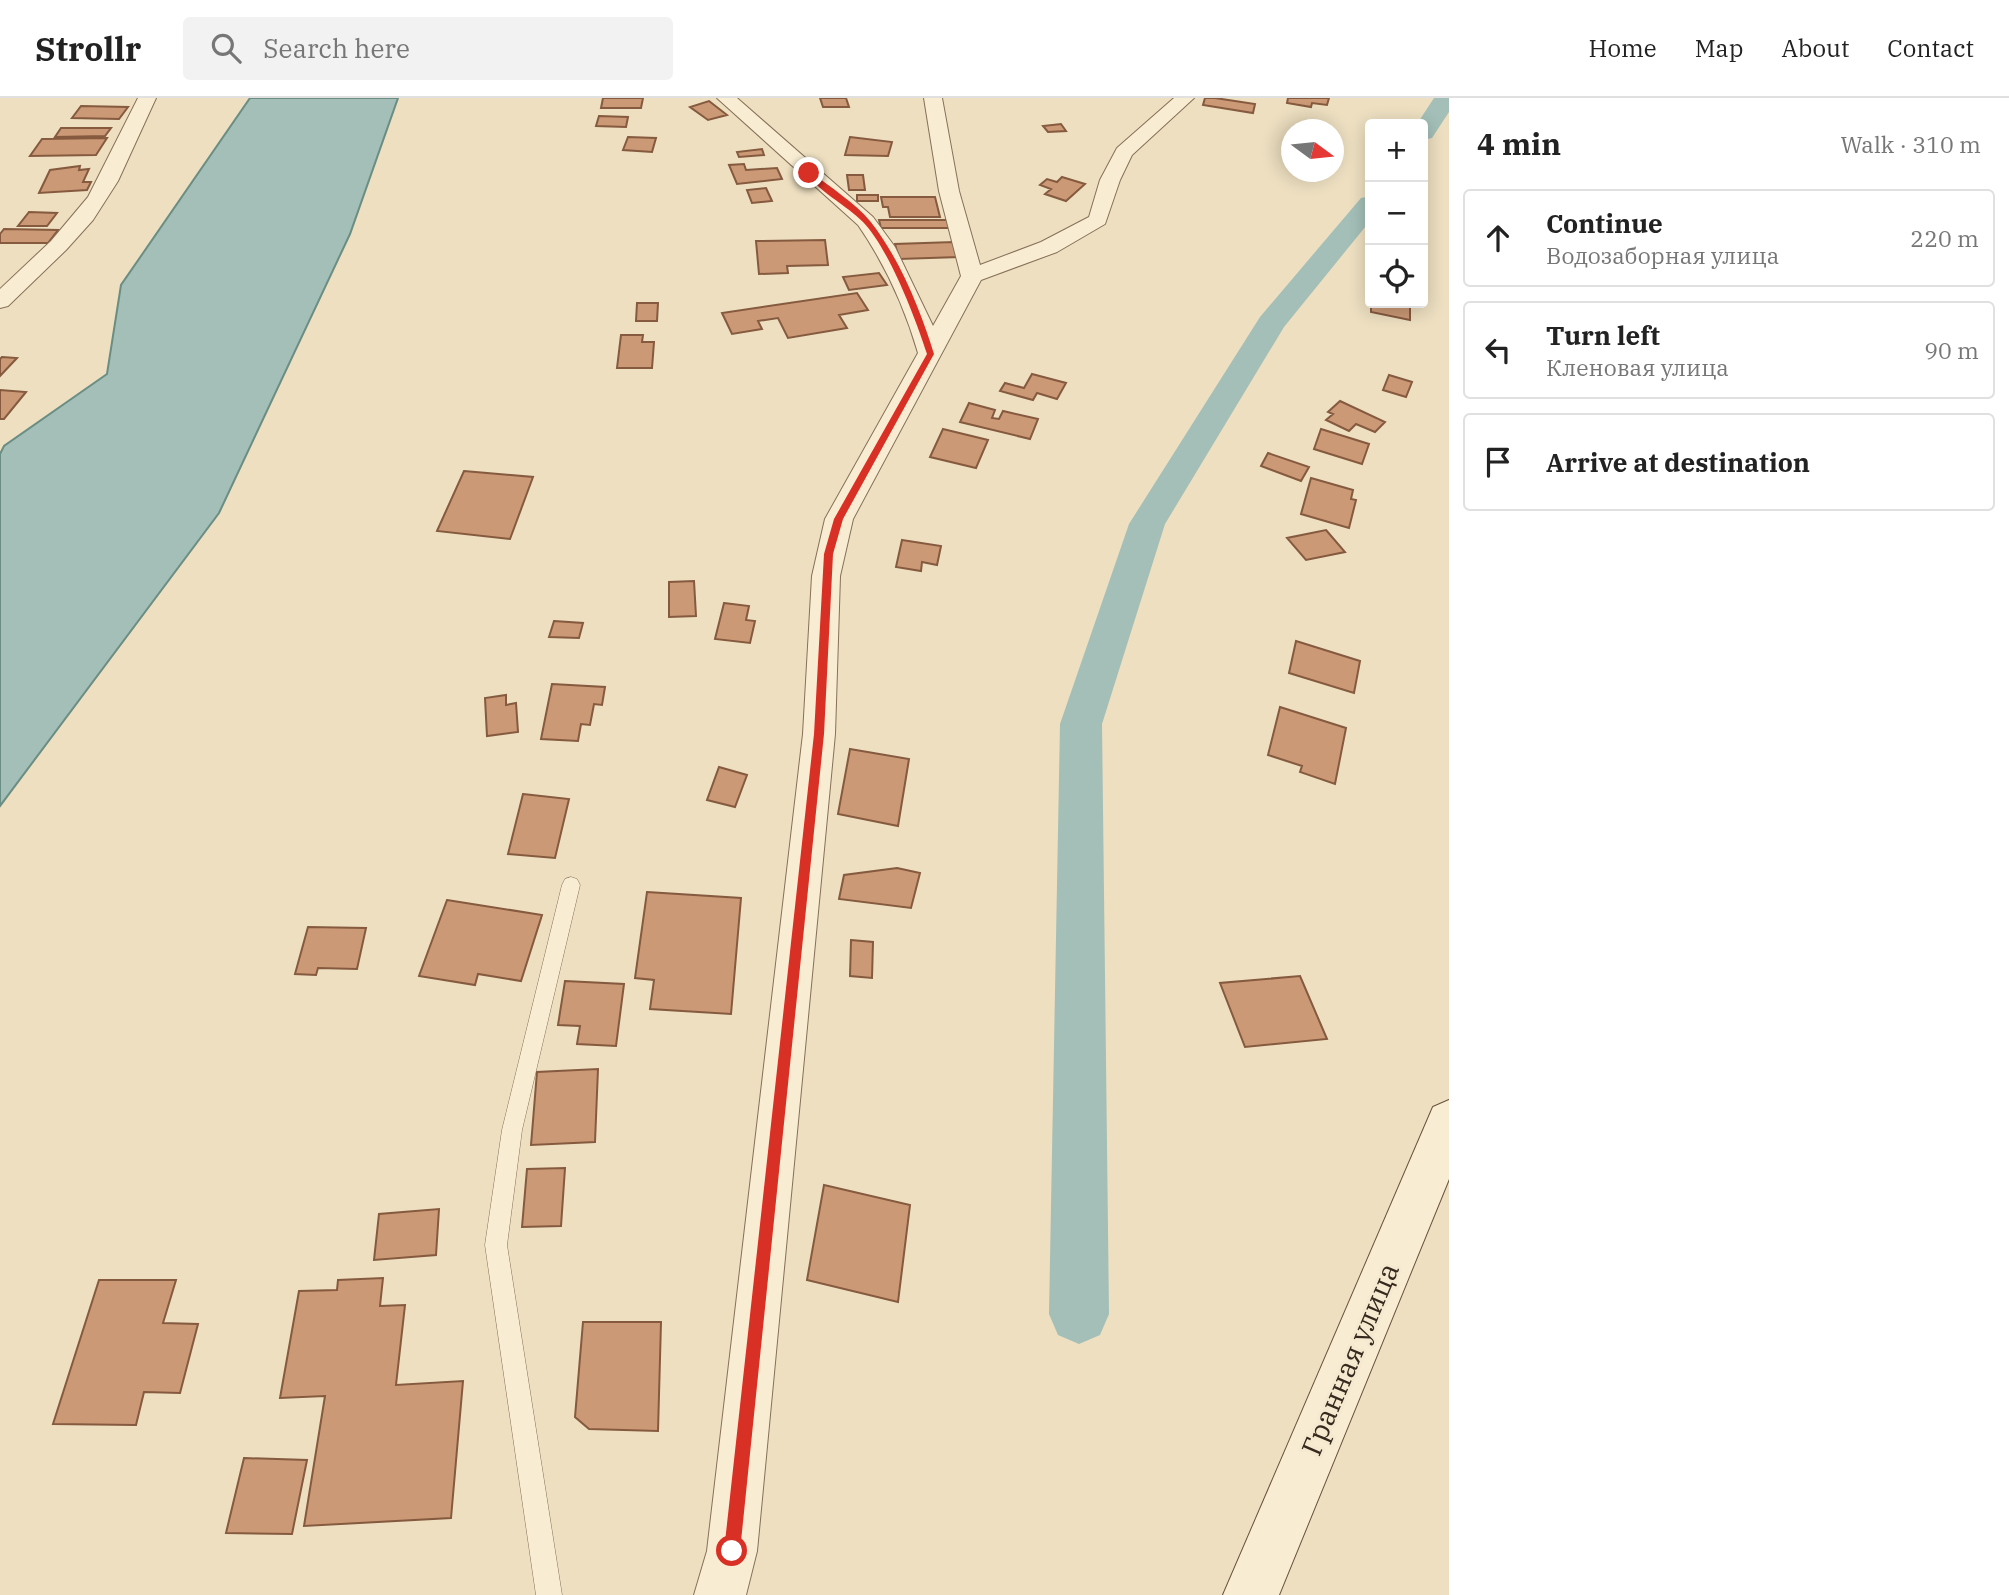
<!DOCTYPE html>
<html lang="en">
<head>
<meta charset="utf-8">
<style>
  body { margin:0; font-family:"IBM Plex Serif",serif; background:#f2f2f2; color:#222 }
  .controls { position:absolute; right:21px; top:21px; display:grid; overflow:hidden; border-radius:7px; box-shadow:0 4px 18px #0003 }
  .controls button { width:63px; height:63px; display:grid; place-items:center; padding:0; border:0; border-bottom:2px solid #e0e0e0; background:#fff; color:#222; font:35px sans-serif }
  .compass { position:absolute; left:1281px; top:21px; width:63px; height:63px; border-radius:50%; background:#fff; box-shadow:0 4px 18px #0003; rotate:105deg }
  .stop { position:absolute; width:21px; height:21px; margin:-16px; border:5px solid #d93025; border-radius:50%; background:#fff }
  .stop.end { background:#d93025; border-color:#fff; box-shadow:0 2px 7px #0008 }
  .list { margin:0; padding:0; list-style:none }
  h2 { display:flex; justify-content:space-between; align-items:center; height:91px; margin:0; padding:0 28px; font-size:30px }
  h2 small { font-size:23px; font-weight:400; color:#767676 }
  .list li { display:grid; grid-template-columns:46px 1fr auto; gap:21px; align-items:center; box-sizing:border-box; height:98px; margin:0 14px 14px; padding:0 14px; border:2px solid #e0e0e0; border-radius:7px }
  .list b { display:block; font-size:26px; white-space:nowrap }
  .list p { margin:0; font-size:23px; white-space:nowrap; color:#767676 }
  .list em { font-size:23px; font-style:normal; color:#767676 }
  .icon { flex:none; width:38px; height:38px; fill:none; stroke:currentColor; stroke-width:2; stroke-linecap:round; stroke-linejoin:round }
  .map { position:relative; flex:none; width:1449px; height:1497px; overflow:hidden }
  header { display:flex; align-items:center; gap:42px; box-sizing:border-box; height:98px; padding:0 35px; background:#fff; border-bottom:2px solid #e0e0e0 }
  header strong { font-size:33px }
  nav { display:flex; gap:38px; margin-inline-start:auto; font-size:24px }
  .search { width:490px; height:63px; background:#f2f2f2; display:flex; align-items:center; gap:18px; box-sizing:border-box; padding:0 24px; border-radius:7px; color:#767676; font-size:26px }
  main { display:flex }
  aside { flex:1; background:#fff }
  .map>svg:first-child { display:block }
  .water { fill:#a3bfb7; stroke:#6a8d84; stroke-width:2 }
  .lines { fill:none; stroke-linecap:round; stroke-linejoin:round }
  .canal { fill:#a3bfb7; fill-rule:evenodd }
  .building { fill:#cb9976; stroke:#855a3f; stroke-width:2 }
  .lane-casing { stroke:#867058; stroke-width:1 }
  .street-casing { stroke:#867058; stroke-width:2 }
  .secondary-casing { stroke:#68513c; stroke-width:2 }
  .lane { fill:#f8edd3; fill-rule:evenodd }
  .street { fill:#f8edd3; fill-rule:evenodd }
  .secondary { fill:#f8edd3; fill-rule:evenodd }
  .route { fill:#d93025 }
  .labels { text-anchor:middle; stroke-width:6; stroke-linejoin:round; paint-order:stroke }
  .near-street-label { font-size:28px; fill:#36291d; stroke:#f5ead0 }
</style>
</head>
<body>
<header>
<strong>Strollr</strong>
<div class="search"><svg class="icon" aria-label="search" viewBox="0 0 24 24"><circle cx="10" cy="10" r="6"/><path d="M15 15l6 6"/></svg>Search here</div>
<nav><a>Home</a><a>Map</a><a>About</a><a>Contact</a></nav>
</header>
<main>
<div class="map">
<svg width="1449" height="1497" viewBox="0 0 1449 1497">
  <rect width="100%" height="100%" fill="#eddfc0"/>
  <path class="water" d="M 250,0 L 398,0 L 350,136 L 219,415 L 0,708 L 0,356 L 4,348 L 107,276 L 121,187 Z"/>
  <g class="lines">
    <path class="canal" d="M 1434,0 L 1449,0 L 1449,14 L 1432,40 L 1423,42 L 1423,26 L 1417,26 Z
      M 1370,98 L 1370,123 L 1284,229 L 1165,426 L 1102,626 L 1109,1216 L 1100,1237 L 1079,1246 L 1058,1237 L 1049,1216 L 1060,626 L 1129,426 L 1260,219 L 1361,100 Z"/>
  </g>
  <path class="building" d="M 603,0 L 643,0 L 641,10 L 601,10 Z
    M 820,0 L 846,0 L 849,9 L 823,9 Z
    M 1205,0 L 1215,0 L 1255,6 L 1253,15 L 1203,7 Z
    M 1288,0 L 1329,0 L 1327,7 L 1312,5 L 1311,9 L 1287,5 Z
    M 709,3 L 727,17 L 708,22 L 690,9 Z
    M 81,8 L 128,9 L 119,21 L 72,20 Z
    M 599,18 L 628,19 L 626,29 L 596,28 Z
    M 1061,26 L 1066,33 L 1048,34 L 1043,28 Z
    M 61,30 L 111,30 L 105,38 L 55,39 Z
    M 628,39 L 656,40 L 652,54 L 623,52 Z
    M 850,39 L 892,44 L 888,58 L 845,57 Z
    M 107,40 L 96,57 L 30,58 L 42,41 Z
    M 762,51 L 764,57 L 739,59 L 737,54 Z
    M 744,66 L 746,72 L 777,70 L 782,81 L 737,86 L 729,67 Z
    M 80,68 L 79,72 L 89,71 L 83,84 L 91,84 L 87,92 L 39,95 L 50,72 Z
    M 847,77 L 863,77 L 865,92 L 849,92 Z
    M 1062,79 L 1085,86 L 1066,103 L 1045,96 L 1051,91 L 1040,87 L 1047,81 L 1057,84 Z
    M 766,90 L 772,103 L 752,105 L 747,92 Z
    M 857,97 L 878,97 L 878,103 L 857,103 Z
    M 881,99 L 935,99 L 940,119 L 890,119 L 888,109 L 883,109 Z
    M 29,114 L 57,115 L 47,128 L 18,128 Z
    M 879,122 L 947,122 L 950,130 L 881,130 Z
    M 4,131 L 58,132 L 48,145 L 0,145 L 0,136 Z
    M 825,142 L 828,167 L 787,168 L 788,175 L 759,176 L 756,143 Z
    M 954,144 L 959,159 L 899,161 L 895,146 Z
    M 879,175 L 887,187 L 849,192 L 843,179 Z
    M 857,195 L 868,212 L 839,217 L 847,230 L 788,240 L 778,220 L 758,223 L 762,231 L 732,236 L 722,215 Z
    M 637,205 L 658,205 L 657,223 L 636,223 Z
    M 1371,205 L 1410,205 L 1410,222 L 1371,214 Z
    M 621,237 L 643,237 L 642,244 L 654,244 L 652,270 L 617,270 Z
    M 2,259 L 17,260 L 0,278 L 0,261 Z
    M 1032,276 L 1066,285 L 1057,301 L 1037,295 L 1033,302 L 1000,293 L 1005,285 L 1024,290 Z
    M 1389,277 L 1412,284 L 1406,299 L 1383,292 Z
    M 0,292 L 26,294 L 4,321 L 0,321 Z
    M 1340,303 L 1385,324 L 1375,334 L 1356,326 L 1349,333 L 1326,322 L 1333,316 L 1328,314 Z
    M 969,305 L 995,312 L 992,320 L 999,321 L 1003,313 L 1038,321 L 1030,341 L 960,324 Z
    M 943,331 L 988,342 L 976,370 L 930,359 Z
    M 1321,331 L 1369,346 L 1362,366 L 1314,351 Z
    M 1268,355 L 1309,369 L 1301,383 L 1261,368 Z
    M 464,373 L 533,379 L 510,441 L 437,433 Z
    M 1311,380 L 1353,392 L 1351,401 L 1356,402 L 1349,430 L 1301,416 Z
    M 1326,432 L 1345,454 L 1306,462 L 1287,440 Z
    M 902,442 L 941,448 L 937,467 L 922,464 L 921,473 L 896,469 Z
    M 694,483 L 696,518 L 669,519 L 669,484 Z
    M 724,505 L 749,508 L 746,522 L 755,523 L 750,545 L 715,541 Z
    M 554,523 L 583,525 L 579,540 L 549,539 Z
    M 1296,543 L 1360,563 L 1354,595 L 1289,575 Z
    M 552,586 L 605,589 L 602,607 L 594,606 L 590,627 L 581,626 L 578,643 L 541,641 Z
    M 506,597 L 506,607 L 516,605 L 518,634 L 487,638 L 485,600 Z
    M 1280,609 L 1346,630 L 1335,686 L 1300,674 L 1302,668 L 1268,657 Z
    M 850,651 L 909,661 L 898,728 L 838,716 Z
    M 719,669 L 747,677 L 735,709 L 707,702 Z
    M 523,696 L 569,701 L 555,760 L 508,756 Z
    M 897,770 L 920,775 L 911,810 L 839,801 L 844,777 Z
    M 647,794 L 741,800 L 731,916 L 650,911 L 654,882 L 635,880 Z
    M 447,802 L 542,817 L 521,883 L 478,876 L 475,887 L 419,878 Z
    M 308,829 L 366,830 L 357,871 L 318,870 L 316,877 L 295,876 Z
    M 851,842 L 873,844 L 872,880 L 850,878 Z
    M 1300,878 L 1327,941 L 1245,949 L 1220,885 Z
    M 565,883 L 624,886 L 616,948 L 577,946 L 580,928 L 558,927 Z
    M 598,971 L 595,1044 L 531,1047 L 537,974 Z
    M 565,1070 L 561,1128 L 522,1129 L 527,1071 Z
    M 824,1087 L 910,1107 L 898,1204 L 807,1182 Z
    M 439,1111 L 436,1157 L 374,1162 L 379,1116 Z
    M 383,1180 L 380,1208 L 405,1207 L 396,1287 L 463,1283 L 451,1420 L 304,1428 L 325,1298 L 280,1300 L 299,1193 L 337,1192 L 338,1182 Z
    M 99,1182 L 176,1182 L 163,1225 L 198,1226 L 180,1295 L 144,1294 L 136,1327 L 53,1326 Z
    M 583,1224 L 661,1224 L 658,1333 L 589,1331 L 575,1319 Z
    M 244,1360 L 307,1362 L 292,1436 L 226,1435 Z"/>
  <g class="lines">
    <g class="lane-casing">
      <path id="lane" d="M 571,779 L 577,781 L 580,787 L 522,1032 L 507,1147 L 562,1497 L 536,1497 L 485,1147 L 502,1032 L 562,787 L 565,781 Z"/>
    </g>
    <g class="street-casing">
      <path id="street" d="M 138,0 L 156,0 L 118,83 L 93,122 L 66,152 L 8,208 L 0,210 L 0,191 L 51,143 L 88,99 Z
        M 717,0 L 737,0 L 873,119 L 895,149 L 933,228 L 961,178 L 939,93 L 924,0 L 942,0 L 959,93 L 980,167 L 1041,144 L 1089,119 L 1100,82 L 1117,50 L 1174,0 L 1194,0 L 1132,57 L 1120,82 L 1105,126 L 1057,154 L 981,182 L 853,421 L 840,478 L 835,636 L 757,1453 L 746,1497 L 694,1497 L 707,1453 L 803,636 L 812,478 L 825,421 L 918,255 C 905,210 885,166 858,127 Z"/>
    </g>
    <g class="secondary-casing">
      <path id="secondary" d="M 1449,1002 L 1449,1081 L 1279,1497 L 1223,1497 L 1433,1009 Z"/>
    </g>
    <use href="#lane" class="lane"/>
    <use href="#street" class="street"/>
    <use href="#secondary" class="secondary"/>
  </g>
  <path class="route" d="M 807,74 L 811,74 C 830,89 855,105 870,123 C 899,159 921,213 934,256 L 843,421 L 833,456 L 824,636 L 740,1453 L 738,1459 L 732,1462 L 726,1459 L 724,1453 L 814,636 L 824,456 L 834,421 L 927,256 C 915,219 889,151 863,124 C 849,109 813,90 807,74 Z"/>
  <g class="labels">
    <g class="near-street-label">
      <text transform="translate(1350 1261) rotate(-67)" y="10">Гранная улица</text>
    </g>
  </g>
</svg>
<div class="controls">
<button>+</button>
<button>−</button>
<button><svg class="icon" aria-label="locate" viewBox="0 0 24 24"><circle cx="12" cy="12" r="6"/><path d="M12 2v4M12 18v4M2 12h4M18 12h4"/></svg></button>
</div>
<svg class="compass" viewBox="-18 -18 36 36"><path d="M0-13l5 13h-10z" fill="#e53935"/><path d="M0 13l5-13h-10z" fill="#767676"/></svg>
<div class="stop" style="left:732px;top:1453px"></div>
<div class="stop end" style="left:809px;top:75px"></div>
</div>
<aside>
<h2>4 min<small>Walk · 310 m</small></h2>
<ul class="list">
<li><svg class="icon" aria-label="ahead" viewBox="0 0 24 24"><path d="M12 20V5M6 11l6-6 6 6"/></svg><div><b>Continue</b><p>Водозаборная улица</p></div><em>220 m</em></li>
<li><svg class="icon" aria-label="left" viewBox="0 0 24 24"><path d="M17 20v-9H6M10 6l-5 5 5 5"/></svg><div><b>Turn left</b><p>Кленовая улица</p></div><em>90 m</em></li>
<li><svg class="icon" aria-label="arrive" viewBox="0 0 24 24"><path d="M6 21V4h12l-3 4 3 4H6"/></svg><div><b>Arrive at destination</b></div></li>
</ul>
</aside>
</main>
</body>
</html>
